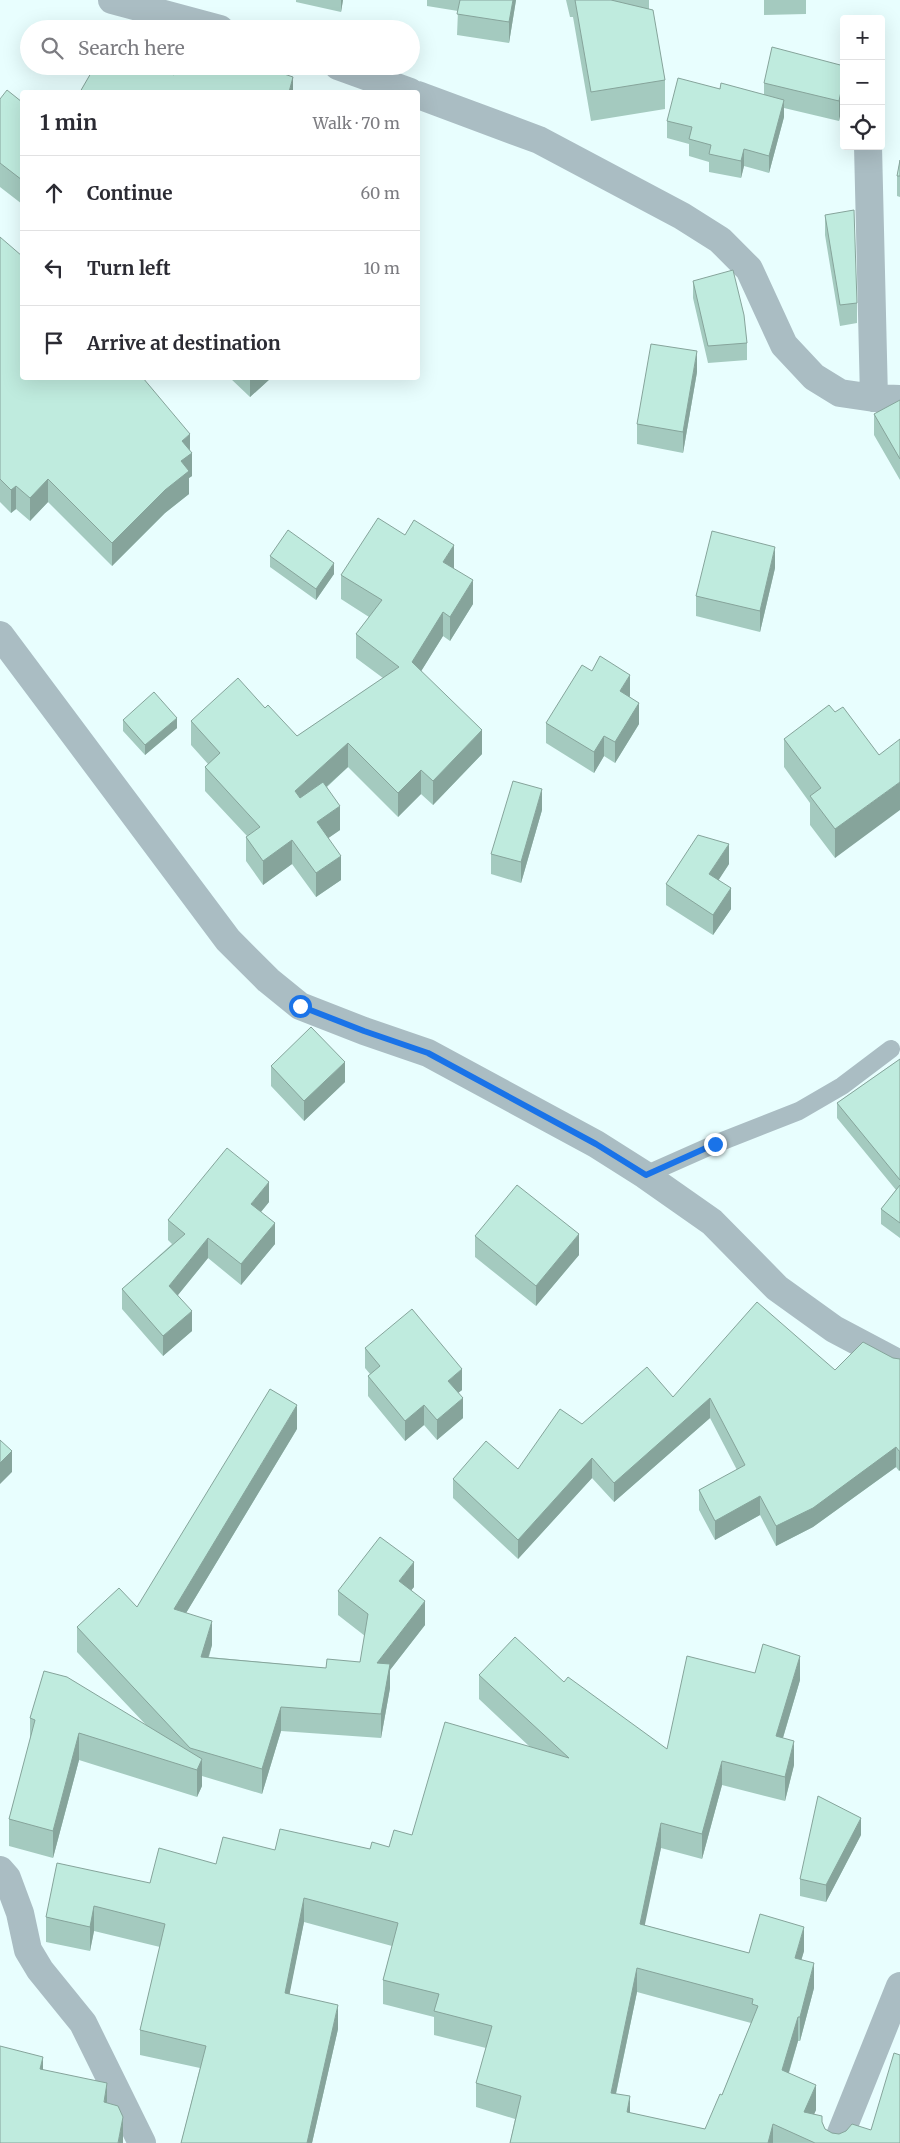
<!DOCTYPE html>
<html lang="en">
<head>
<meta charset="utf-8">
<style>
  body { margin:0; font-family:Merriweather,serif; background:#f7f7f7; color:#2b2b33 }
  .controls { position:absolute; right:15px; top:15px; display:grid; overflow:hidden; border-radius:5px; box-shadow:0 5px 20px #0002 }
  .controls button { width:45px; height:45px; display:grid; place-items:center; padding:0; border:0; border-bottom:1px solid #e1e1e2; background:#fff; color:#2b2b33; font:25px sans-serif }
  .stop { position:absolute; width:15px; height:15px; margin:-11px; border:4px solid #1a73e8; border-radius:50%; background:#fff }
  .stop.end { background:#1a73e8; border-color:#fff; box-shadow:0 1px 5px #0008 }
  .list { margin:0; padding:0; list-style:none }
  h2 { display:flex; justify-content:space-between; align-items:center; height:65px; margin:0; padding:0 20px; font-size:21px }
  h2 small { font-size:16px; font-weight:400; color:#7c7c81 }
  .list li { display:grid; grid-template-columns:32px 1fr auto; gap:15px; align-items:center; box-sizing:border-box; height:75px; padding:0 20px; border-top:1px solid #e1e1e2 }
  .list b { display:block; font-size:19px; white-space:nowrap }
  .list em { font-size:16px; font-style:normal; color:#7c7c81 }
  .icon { flex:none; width:28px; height:28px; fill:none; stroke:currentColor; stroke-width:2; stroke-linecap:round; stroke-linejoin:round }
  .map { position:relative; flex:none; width:900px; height:2143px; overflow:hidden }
  .search { position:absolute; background:#fff; box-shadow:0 5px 20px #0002; left:20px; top:20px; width:400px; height:55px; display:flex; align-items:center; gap:12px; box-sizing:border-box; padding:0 18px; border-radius:28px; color:#7c7c81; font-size:19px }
  .panel { position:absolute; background:#fff; box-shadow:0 5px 20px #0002; left:20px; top:90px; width:400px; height:290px; border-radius:5px }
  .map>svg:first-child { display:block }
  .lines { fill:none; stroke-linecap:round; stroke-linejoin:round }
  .lane { stroke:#aabdc3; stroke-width:18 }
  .street { stroke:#aabdc3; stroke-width:28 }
  .wall { fill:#a4cabf; fill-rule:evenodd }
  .shaded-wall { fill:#86a49b }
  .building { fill:#bfebde; stroke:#86a49b; fill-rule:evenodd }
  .route { stroke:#1a73e8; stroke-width:6 }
</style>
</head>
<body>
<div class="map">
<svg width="900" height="2143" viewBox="0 0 900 2143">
  <rect width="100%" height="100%" fill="#e8fefe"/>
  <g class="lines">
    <path class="lane" d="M 645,1175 L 715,1144 L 799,1111 L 842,1086 L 891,1049"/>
    <path class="street" d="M 112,0 L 220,29
      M 338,66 L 410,92
      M 418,95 L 539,140 L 682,216 L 720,240 L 749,269 L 784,345 L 814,377 L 840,393 L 874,398 L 900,399
      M 868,146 L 874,398
      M 0,635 L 228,940 L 268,980 L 300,1006 L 364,1031 L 428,1053 L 596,1144 L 645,1175 L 712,1222 L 777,1288 L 834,1329 L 900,1364
      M 0,1870 L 7,1878 L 20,1913 L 28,1950 L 40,1970 L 83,2023 L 142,2143
      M 837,2143 L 900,1986"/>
  </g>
  <path class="wall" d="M 296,0 L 343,0 L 341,12 L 296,2 Z
    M 427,0 L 516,0 L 509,43 L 457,35 L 458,11 L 427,6 Z
    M 566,0 L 649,0 L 649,9 L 665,80 L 665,109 L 591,121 L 573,17 L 570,17 Z
    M 764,0 L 806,0 L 806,14 L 764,15 Z
    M 844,66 L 839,121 L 784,108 L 784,117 L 769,173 L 744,166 L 741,178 L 709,172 L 709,162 L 689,156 L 689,144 L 667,138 L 667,121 L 720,89 L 764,95 L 764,83 Z
    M 0,99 L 22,102 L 22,204 L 0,187 Z
    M 900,160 L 900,197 L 897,196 L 897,176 Z
    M 825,215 L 857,303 L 857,323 L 840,326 L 825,235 Z
    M 0,237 L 190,451 L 192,476 L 189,478 L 189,494 L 165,513 L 112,566 L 48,502 L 30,521 L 16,509 L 11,513 L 0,502 Z
    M 693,281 L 747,343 L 747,360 L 708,363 L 693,298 Z
    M 697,372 L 683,453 L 637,444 L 637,424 Z
    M 230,378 L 271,378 L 250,397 Z
    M 900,400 L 900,480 L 874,435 L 874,414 Z
    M 270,556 L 334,574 L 316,600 L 270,567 Z
    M 775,568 L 760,632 L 696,616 L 696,596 Z
    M 454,569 L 473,604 L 450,641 L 443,636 L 421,671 L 482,754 L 433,805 L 421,794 L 398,817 L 348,767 L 327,787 L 340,830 L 328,838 L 341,880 L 316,897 L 292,864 L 263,885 L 246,861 L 246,837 L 247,836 L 205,791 L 205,767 L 208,764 L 191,745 L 191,721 L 265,708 L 297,736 L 383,678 L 356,658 L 356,634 L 369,617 L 341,599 L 341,575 Z
    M 630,696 L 630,697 L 639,724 L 615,763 L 604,756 L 594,773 L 546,743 L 546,723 Z
    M 835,712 L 879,755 L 835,858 L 810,825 L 810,803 L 784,767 L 784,739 Z
    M 123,720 L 177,728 L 145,755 L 123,731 Z
    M 542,810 L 521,883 L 491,874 L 491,854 Z
    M 729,864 L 718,880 L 731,909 L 713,935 L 666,905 L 666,884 Z
    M 900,1059 L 900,1238 L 881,1224 L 881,1209 L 896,1190 L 837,1118 L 837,1103 Z
    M 271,1066 L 345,1082 L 304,1121 L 271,1086 Z
    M 269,1202 L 261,1212 L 275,1244 L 241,1285 L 208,1258 L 178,1295 L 192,1331 L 163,1356 L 122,1309 L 122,1289 L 172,1244 L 168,1240 L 168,1220 Z
    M 475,1236 L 579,1255 L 536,1306 L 475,1257 Z
    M 365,1348 L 462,1390 L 458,1393 L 463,1418 L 437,1440 L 424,1425 L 405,1441 L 368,1396 L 368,1376 L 370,1374 L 365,1368 Z
    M 893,1358 L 900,1359 L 900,1470 L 899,1471 L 896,1467 L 813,1527 L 776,1546 L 760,1515 L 715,1540 L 699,1510 L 699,1490 L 737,1470 L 710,1418 L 614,1502 L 592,1478 L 518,1559 L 453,1498 L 453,1479 L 518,1469 L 582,1424 L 673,1397 L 835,1370 Z
    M 297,1429 L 186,1613 L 212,1645 L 209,1657 L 326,1668 L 360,1662 L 365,1636 L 338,1615 L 338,1591 L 414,1587 L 411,1590 L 425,1625 L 390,1670 L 390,1688 L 381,1738 L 281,1731 L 262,1794 L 202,1776 L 202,1786 L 197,1797 L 79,1760 L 53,1858 L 9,1846 L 9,1819 L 30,1741 L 30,1718 L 147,1726 L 77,1652 L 77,1627 L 137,1607 Z
    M 755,1673 L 800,1680 L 783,1738 L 794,1765 L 785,1801 L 722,1785 L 702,1859 L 661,1848 L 644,1925 L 749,1953 L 804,1951 L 801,1960 L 814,1988 L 800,2041 L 798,2041 L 789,2073 L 816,2110 L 814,2114 L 822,2122 L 825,2129 L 832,2133 L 839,2134 L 871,2130 L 900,2143 L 510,2143 L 515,2119 L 476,2107 L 476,2083 L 486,2048 L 434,2035 L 434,2017 L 383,2004 L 383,1980 L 392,1946 L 304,1922 L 289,1994 L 338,2029 L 312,2143 L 181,2143 L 200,2068 L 140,2055 L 140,2030 L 160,1947 L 94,1931 L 90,1951 L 46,1942 L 46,1917 L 150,1883 L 216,1864 L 275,1850 L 370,1849 L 389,1847 L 412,1835 L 530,1747 L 479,1699 L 479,1675 L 564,1682 L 667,1749 ZM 637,1992 L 751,2023 L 722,2095 L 705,2129 L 630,2113 L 616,2094 Z
    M 861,1835 L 826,1902 L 800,1896 L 800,1879 Z"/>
  <path class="shaded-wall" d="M 341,0 L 343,0 L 341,12 Z
    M 513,0 L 516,0 L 509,43 L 509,22 Z
    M 293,77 L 293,92 L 289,92 Z
    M 844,77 L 844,98 L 839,121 L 839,101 Z
    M 784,100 L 784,117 L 769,173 L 769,156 Z
    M 744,149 L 744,166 L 741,178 L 741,161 Z
    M 697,351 L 697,372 L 683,453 L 683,432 Z
    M 252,378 L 271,378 L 250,397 L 250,379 Z
    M 190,434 L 190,454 L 192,453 L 192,476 L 189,478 L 189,494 L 165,513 L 112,566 L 112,543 L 182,441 Z
    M 48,479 L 48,502 L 30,521 L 30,498 Z
    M 16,486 L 16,509 L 11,513 L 11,490 Z
    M 454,545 L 454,569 L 443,562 Z
    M 775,547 L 775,568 L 760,632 L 760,611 Z
    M 334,563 L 334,574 L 316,600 L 316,589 Z
    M 473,580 L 473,604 L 450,641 L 450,617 Z
    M 443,612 L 443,636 L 412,686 L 412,662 Z
    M 630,675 L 630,696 L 620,712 L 620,691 Z
    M 639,703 L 639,724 L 615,763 L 615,742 Z
    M 177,718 L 177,728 L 145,755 L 145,745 Z
    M 482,730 L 482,754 L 433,805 L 433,781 Z
    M 604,736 L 604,756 L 594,773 L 594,752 Z
    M 348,743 L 348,767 L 295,815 L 295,791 Z
    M 421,770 L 421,794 L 398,817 L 398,793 Z
    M 900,782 L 900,810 L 835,858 L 835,829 Z
    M 542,789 L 542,810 L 521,883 L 521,862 Z
    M 340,806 L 340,830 L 317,846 L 317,822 Z
    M 292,840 L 292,864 L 263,885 L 263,861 Z
    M 729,844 L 729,864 L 709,895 L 709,874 Z
    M 341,856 L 341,880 L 316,897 L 316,873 Z
    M 731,888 L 731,909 L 713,935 L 713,915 Z
    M 345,1062 L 345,1082 L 304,1121 L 304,1101 Z
    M 269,1182 L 269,1202 L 251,1224 L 251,1204 Z
    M 275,1223 L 275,1244 L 241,1285 L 241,1264 Z
    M 579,1234 L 579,1255 L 536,1306 L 536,1286 Z
    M 208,1238 L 208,1258 L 169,1306 L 169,1286 Z
    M 192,1311 L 192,1331 L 163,1356 L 163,1336 Z
    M 462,1369 L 462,1390 L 448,1401 L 448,1381 Z
    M 463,1398 L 463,1418 L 437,1440 L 437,1420 Z
    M 710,1398 L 710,1418 L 614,1502 L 614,1483 Z
    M 297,1405 L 297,1429 L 174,1633 L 174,1609 Z
    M 424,1405 L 424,1425 L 405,1441 L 405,1421 Z
    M 896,1447 L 896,1467 L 813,1527 L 776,1546 L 776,1526 Z
    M 12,1451 L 12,1472 L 0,1484 L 0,1463 Z
    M 899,1451 L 900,1451 L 900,1470 L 899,1471 Z
    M 592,1458 L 592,1478 L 518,1559 L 518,1540 Z
    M 760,1496 L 760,1515 L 715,1540 L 715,1521 Z
    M 414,1562 L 414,1587 L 399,1605 L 399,1581 Z
    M 425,1601 L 425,1625 L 390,1670 L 390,1688 L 381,1738 L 381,1714 L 377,1663 Z
    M 212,1621 L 212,1645 L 201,1681 L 201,1657 Z
    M 800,1656 L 800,1680 L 776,1761 L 776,1736 Z
    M 281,1707 L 281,1731 L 262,1794 L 262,1769 Z
    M 79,1733 L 79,1760 L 53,1858 L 53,1831 Z
    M 794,1741 L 794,1765 L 785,1801 L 785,1777 Z
    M 202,1759 L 202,1786 L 197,1797 L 197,1770 Z
    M 722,1761 L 722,1785 L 702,1859 L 702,1834 Z
    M 861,1818 L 861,1835 L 826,1902 L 826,1885 Z
    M 661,1823 L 661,1848 L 640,1948 L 640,1924 Z
    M 304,1898 L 304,1922 L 285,2017 L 285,1993 Z
    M 94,1906 L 94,1931 L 90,1951 L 90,1927 Z
    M 804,1927 L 804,1951 L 795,1982 L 795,1958 Z
    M 814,1963 L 814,1988 L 800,2041 L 800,2017 Z
    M 637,1968 L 637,1992 L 611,2117 L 611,2093 Z
    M 338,2005 L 338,2029 L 312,2143 L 307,2143 Z
    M 798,2017 L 798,2041 L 782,2095 L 782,2070 Z
    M 43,2057 L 43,2080 L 40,2069 Z
    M 107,2083 L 107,2107 L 104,2102 Z
    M 816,2085 L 816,2110 L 804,2136 L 804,2112 Z
    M 630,2096 L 630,2121 L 627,2112 Z
    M 123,2117 L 123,2143 L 118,2143 Z
    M 773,2124 L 773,2143 L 768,2143 Z"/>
  <path class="building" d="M 460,0 L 513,0 L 509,22 L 457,14 Z
    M 575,0 L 611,0 L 653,10 L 665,80 L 591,92 Z
    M 772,47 L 844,66 L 844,77 L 839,101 L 764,83 Z
    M 95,66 L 159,66 L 174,75 L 177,66 L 261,66 L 293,77 L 289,92 L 80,92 Z
    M 678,78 L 720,89 L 721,83 L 784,100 L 769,156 L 744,149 L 741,161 L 709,154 L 711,145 L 689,139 L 692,127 L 667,121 Z
    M 7,90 L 22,102 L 22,180 L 0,163 L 0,99 Z
    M 900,160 L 900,176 L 897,176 Z
    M 854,210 L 857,303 L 840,305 L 825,215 Z
    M 0,237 L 22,256 L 22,378 L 143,378 L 190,434 L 182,441 L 192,453 L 181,461 L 189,471 L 165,490 L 112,543 L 48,479 L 30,498 L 16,486 L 11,490 L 0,479 Z
    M 733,270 L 744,315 L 747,343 L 708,346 L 693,281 Z
    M 651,344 L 697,351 L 683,432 L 637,424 Z
    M 900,400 L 900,459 L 874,414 Z
    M 378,518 L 405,535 L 414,520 L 454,545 L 443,562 L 473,580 L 450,617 L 443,612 L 412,662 L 482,730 L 433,781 L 421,770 L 398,793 L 348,743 L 295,791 L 300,798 L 323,782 L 340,806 L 317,822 L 341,856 L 316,873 L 292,840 L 263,861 L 246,837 L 260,827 L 205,767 L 220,753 L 191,721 L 238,678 L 265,708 L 268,705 L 297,736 L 399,667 L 356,634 L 382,600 L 341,575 Z
    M 288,530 L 334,563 L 316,589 L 270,556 Z
    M 712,531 L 775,547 L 760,611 L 696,596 Z
    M 600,656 L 630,675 L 620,691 L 639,703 L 615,742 L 604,736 L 594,752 L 546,723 L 582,665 L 592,671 Z
    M 154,692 L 177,718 L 145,745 L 123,720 Z
    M 829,705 L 835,712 L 843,707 L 879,755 L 900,739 L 900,782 L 835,829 L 810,796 L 821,788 L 784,739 Z
    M 513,781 L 542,789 L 521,862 L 491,854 Z
    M 698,835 L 729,844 L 709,874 L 731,888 L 713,915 L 666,884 Z
    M 311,1027 L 345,1062 L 304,1101 L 271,1066 Z
    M 900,1059 L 900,1180 L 837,1103 Z
    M 227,1148 L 269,1182 L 251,1204 L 275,1223 L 241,1264 L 208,1238 L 169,1286 L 192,1311 L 163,1336 L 122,1289 L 185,1234 L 168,1220 Z
    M 517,1185 L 579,1234 L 536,1286 L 475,1236 Z
    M 900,1185 L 900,1223 L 881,1209 Z
    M 757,1302 L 835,1370 L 863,1342 L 893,1358 L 900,1359 L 900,1451 L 899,1451 L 896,1447 L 813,1508 L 776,1526 L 760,1496 L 715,1521 L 699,1490 L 745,1465 L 710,1398 L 614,1483 L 592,1458 L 518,1540 L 453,1479 L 486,1441 L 518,1469 L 560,1409 L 582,1424 L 647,1367 L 673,1397 Z
    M 412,1309 L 462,1369 L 448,1381 L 463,1398 L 437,1420 L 424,1405 L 405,1421 L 368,1376 L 380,1366 L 365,1348 Z
    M 270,1389 L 297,1405 L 174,1609 L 212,1621 L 201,1657 L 326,1668 L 327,1659 L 360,1662 L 368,1614 L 338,1591 L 380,1537 L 414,1562 L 399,1581 L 425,1601 L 377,1663 L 390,1664 L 381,1714 L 281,1707 L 262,1769 L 190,1748 L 77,1627 L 119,1588 L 137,1607 Z
    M 0,1440 L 12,1451 L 0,1463 Z
    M 515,1637 L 564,1682 L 568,1677 L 667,1749 L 687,1656 L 755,1673 L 763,1644 L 800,1656 L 776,1736 L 794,1741 L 785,1777 L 722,1761 L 702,1834 L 661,1823 L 640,1924 L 749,1953 L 760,1914 L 804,1927 L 795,1958 L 814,1963 L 800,2017 L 798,2017 L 782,2070 L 816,2085 L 804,2112 L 822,2116 L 822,2122 L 825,2129 L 832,2133 L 839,2134 L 846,2131 L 852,2124 L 871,2130 L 894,2053 L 900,2055 L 900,2143 L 815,2143 L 773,2124 L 768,2143 L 510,2143 L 521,2096 L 476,2083 L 492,2026 L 434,2011 L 439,1994 L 383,1980 L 398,1923 L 304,1898 L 285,1993 L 338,2005 L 307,2143 L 181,2143 L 206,2046 L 140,2030 L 165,1924 L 94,1906 L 90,1927 L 46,1917 L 57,1863 L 150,1883 L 159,1848 L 216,1864 L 223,1837 L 275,1850 L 280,1829 L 370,1849 L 372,1842 L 389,1847 L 394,1830 L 412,1835 L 445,1722 L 569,1758 L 479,1675 ZM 637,1968 L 753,1999 L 752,2004 L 758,2006 L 722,2095 L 720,2094 L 705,2129 L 627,2112 L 630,2096 L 611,2093 Z
    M 44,1671 L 67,1677 L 202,1759 L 197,1770 L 79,1733 L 53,1831 L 9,1819 L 35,1720 L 30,1718 Z
    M 818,1796 L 861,1818 L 826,1885 L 800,1879 Z
    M 0,2046 L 43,2057 L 40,2069 L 107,2083 L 104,2102 L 118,2106 L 123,2117 L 118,2143 L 0,2143 Z"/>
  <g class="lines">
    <path class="route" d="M 300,1006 L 364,1031 L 428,1053 L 596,1144 L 646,1175 L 715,1144"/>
  </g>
</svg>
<div class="controls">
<button>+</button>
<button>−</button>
<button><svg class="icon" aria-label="locate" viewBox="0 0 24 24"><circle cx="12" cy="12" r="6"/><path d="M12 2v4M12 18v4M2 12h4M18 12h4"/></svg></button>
</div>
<div class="stop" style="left:300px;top:1006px"></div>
<div class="stop end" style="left:715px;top:1144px"></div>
<div class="search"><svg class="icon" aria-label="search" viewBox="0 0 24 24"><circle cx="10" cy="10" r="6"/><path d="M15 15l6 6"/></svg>Search here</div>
<section class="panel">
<h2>1 min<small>Walk · 70 m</small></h2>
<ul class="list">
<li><svg class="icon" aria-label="ahead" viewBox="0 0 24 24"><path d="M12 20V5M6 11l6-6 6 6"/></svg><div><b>Continue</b></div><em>60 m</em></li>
<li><svg class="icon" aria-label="left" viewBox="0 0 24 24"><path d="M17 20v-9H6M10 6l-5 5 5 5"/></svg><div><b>Turn left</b></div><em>10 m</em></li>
<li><svg class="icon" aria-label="arrive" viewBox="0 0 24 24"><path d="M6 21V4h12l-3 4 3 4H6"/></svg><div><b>Arrive at destination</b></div></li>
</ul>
</section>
</div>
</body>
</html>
